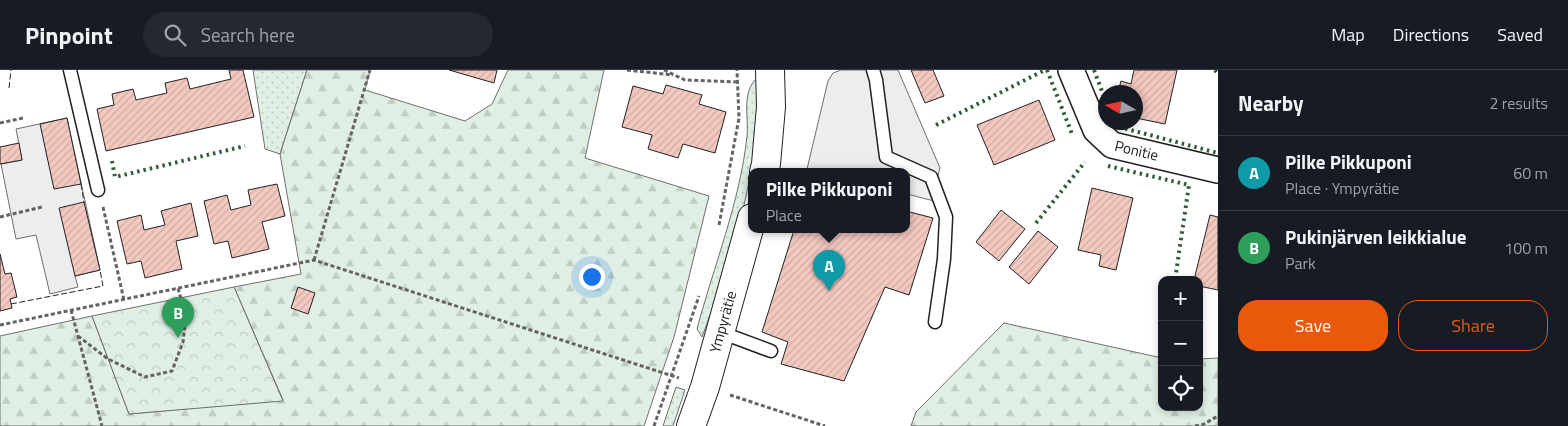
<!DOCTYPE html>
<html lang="en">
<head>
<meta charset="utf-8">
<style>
  body { margin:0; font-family:"Titillium Web",sans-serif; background:#242831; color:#f1f3f6 }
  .controls { position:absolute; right:15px; bottom:15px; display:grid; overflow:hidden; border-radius:10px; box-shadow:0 2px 8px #0003 }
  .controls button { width:45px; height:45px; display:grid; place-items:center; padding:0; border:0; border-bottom:1px solid #363941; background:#171b24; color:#f1f3f6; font:25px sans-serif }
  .compass { position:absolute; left:1098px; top:15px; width:45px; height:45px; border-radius:50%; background:#171b24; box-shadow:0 2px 8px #0003; rotate:279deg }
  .you { position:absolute; left:591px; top:206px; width:18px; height:18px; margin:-12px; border:4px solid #fff; border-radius:50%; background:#1a73e8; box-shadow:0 0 0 8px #1a73e833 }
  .badge { display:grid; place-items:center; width:32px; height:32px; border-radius:50%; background:#ea580c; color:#fff; font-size:16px; font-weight:700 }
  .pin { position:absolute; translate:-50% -41px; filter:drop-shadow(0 1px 2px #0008) }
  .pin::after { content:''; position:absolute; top:26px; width:18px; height:15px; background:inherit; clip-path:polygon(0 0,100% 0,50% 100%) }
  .popup { position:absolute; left:748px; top:98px; width:162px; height:65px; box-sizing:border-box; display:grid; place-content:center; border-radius:10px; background:#171b24; filter:drop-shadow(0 1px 4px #0005); font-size:16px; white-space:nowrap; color:#9ea1a6 }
  .popup b { font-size:19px; color:#f1f3f6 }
  .popup::after { content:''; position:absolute; left:50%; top:100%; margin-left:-10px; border:10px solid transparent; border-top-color:#171b24 }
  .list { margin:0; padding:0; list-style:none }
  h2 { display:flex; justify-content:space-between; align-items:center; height:65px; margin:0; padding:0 20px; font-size:21px }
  h2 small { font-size:16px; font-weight:400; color:#9ea1a6 }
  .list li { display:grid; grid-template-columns:32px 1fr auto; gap:15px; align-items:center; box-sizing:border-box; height:75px; padding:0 20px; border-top:1px solid #363941 }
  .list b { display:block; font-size:19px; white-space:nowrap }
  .list p { margin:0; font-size:16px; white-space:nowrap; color:#9ea1a6 }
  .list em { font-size:16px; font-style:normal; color:#9ea1a6 }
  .actions { display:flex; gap:10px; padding:15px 20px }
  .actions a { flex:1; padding:11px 0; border:1px solid #ea580c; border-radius:20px; text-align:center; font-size:18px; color:#ea580c }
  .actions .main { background:#ea580c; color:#fff }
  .icon { flex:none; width:28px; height:28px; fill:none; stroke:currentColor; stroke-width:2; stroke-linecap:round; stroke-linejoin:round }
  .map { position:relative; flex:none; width:1218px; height:356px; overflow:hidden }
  header { display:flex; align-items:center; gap:30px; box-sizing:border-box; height:70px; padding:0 25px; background:#171b24; border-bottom:1px solid #363941 }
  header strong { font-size:24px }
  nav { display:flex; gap:28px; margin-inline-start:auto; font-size:18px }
  .search { width:350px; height:45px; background:#242831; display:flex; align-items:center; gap:12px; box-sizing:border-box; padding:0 18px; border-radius:28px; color:#9ea1a6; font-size:19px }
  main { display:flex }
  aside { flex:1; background:#171b24 }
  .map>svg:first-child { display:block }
  .grass { fill:url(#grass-dots); stroke:#6f6f6f }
  .forest { fill:url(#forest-firs); stroke:#6f6f6f }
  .park { fill:url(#park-crowns); stroke:#6f6f6f }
  .parking { fill:#ededed; stroke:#6f6f6f }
  .building { fill:url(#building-hatch); stroke:#222 }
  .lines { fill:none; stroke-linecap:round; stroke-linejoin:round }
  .lane-casing { stroke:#222; stroke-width:15 }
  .street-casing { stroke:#222; stroke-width:28 }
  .secondary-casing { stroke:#222; stroke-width:30 }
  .path { stroke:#646464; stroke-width:3; stroke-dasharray:4 2.5; stroke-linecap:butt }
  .lane { stroke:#fff; stroke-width:12 }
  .street { stroke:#fff; stroke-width:25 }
  .secondary { stroke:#fff; stroke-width:28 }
  .hedge { stroke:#2f5e38; stroke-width:4; stroke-dasharray:2.5 4; stroke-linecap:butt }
  .fence { stroke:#222; stroke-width:1; stroke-dasharray:6 2.5; stroke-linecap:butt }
  .labels { text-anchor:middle; stroke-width:4; stroke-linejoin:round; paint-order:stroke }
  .street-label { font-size:15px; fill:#222; stroke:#fff }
</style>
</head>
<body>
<header>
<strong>Pinpoint</strong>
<div class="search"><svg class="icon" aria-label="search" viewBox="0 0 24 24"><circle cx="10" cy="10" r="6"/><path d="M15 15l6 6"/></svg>Search here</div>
<nav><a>Map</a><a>Directions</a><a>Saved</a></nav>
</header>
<main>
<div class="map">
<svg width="1218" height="356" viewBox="0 0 1218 356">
  <defs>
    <pattern id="grass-dots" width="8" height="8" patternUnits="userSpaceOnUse" patternTransform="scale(1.25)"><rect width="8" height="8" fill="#e0efe3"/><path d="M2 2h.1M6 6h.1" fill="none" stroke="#c0cdc2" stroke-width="1.8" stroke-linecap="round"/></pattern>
    <pattern id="forest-firs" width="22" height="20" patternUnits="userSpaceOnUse" patternTransform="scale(1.25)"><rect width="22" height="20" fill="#e0efe3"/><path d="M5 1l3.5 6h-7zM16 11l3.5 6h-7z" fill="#c0cdc2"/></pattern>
    <pattern id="park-crowns" width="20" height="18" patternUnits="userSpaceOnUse" patternTransform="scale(1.25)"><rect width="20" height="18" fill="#e0efe3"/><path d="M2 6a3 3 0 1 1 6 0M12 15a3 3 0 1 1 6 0" fill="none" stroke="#c0cdc2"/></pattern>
    <pattern id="building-hatch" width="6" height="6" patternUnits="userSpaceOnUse" patternTransform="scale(1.25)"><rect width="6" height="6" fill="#f3c9c0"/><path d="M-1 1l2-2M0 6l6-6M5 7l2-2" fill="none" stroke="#d0aca5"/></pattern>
  </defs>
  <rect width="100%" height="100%" fill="#fff"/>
  <path class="grass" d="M 253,0 L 307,0 L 280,84 L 265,79 Z
    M 757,8 C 756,28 758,49 756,69 C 748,136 726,203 702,267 L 697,259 C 714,195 740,132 747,66 C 749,46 741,23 757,8 Z
    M 676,317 L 685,320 L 673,356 L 663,356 Z"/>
  <path class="forest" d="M 307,0 L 370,0 L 365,20 L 465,51 L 492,34 L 508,0 L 604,0 L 585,88 L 709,126 L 674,267 L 644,356 L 0,356 L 0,266 L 92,246 L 129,344 L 283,330 L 234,217 L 301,204 L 280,84 Z
    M 1004,253 L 1162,288 L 1162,337 L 1199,337 L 1199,289 L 1218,288 L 1218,356 L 911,356 L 916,342 Z"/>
  <path class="park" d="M 234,217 L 283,331 L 129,344 L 92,246 Z"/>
  <path class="parking" d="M 841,0 L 898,0 L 940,98 L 935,116 L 934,131 L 907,124 L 906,102 L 820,102 L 807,99 L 828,11 L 833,3 Z
    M 67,48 L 100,200 L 75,206 L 78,217 L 50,224 L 36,165 L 16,169 L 1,94 L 22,90 L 16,59 Z"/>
  <path class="building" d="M 229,0 L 243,0 L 254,47 L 106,81 L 97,39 L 114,35 L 112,24 L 133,19 L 136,30 L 167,23 L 165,13 L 187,8 L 190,19 L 231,9 Z
    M 449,0 L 497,0 L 494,13 Z
    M 911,0 L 933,0 L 944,26 L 925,33 Z
    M 1134,0 L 1177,0 L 1165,54 L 1136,48 L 1136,22 L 1118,22 L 1121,11 L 1131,14 Z
    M 666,15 L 702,25 L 699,34 L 726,42 L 715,83 L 683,74 L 678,88 L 648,79 L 652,65 L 622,57 L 633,16 L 663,24 Z
    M 1039,30 L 1055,70 L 994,95 L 977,55 Z
    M 67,48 L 81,114 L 54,119 L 40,54 Z
    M 19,73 L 22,90 L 0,94 L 0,77 Z
    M 277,114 L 285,146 L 262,152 L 269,179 L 232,188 L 228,171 L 214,174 L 204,131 L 227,125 L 231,140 L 251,135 L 248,120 Z
    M 1092,118 L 1133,128 L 1116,200 L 1099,196 L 1101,185 L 1078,180 Z
    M 84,132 L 100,200 L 75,206 L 59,138 Z
    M 191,133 L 198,166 L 176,171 L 182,199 L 145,208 L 141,191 L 127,194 L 117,151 L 141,145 L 144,160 L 165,155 L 161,141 Z
    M 1001,140 L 1025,159 L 999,191 L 976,172 Z
    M 906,141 L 933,148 L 909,225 L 885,217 L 844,311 L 781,294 L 788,272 L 762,262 L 794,160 L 906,160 Z
    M 1210,145 L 1218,147 L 1218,220 L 1199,216 L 1199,210 L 1194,210 Z
    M 1038,161 L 1058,177 L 1029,214 L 1009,197 Z
    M 0,184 L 5,204 L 11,203 L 17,227 L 10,229 L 12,238 L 0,241 Z
    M 298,217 L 315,223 L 308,244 L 291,238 Z"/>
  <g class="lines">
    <g class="lane-casing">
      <path id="lane" d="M 70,0 L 98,120
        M 873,0 L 876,10 L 886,87 L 931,107 L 946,147 L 944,189 L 935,252
        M 720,262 L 771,281"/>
    </g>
    <g class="street-casing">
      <g id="street">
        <path id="s1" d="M 1071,0 L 1096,60 L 1112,75 L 1218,100"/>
      </g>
    </g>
    <g class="secondary-casing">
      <g id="secondary">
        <path d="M 764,102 L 766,94 L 771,37 L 770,0"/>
        <path id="s2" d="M 691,356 L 705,317 L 752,148"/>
      </g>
    </g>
    <path class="path" d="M 627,0 L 673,5
      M 664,0 L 685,10 L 738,12
      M 0,53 L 23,48
      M 103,137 L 124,230
      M 0,147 L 42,137
      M 719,155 L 739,48 L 737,0
      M 314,190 L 370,0
      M 71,240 L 102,356
      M 0,255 L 314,190 L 679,308
      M 78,266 L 108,289 L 145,307 L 172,301 L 183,272 L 186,247 L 178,218
      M 730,325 L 825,356
      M 654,356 L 699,226
      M 1195,356 L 1204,354 L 1218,346"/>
    <use href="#lane" class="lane"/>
    <use href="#street" class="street"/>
    <use href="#secondary" class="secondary"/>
    <path class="hedge" d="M 1047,0 L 1072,64
      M 1094,0 L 1106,32
      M 1215,0 L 1218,4
      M 1114,52 L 1123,58 L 1218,83
      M 936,55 L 1045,0
      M 112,91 L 115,107 L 245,76
      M 1108,96 L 1189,115 L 1175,210
      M 1036,153 L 1085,92"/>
    <path class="fence" d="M 9,18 L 11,0
      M 81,114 L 84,132
      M 11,234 L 103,216 L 100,200"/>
  </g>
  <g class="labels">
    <g class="street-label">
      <text dy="5" stroke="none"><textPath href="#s1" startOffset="112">Ponitie</textPath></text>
      <text dy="5" stroke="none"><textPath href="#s2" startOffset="109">Ympyrätie</textPath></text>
    </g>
  </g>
</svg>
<div class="controls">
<button>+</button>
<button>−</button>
<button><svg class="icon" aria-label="locate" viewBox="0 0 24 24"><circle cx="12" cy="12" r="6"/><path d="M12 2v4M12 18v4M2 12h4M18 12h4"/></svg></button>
</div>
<svg class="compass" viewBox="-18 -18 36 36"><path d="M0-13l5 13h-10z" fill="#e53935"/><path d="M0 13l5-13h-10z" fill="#9ea1a6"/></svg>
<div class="you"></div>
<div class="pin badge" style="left:829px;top:221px;background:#0f9aa8">A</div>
<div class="popup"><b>Pilke Pikkuponi</b>Place</div>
<div class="pin badge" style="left:178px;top:268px;background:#2e9e5b">B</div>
</div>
<aside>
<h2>Nearby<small>2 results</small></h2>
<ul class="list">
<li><span class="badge" style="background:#0f9aa8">A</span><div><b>Pilke Pikkuponi</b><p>Place · Ympyrätie</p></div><em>60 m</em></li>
<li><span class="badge" style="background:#2e9e5b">B</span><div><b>Pukinjärven leikkialue</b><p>Park</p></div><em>100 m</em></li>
</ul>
<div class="actions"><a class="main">Save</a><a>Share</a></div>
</aside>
</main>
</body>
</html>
